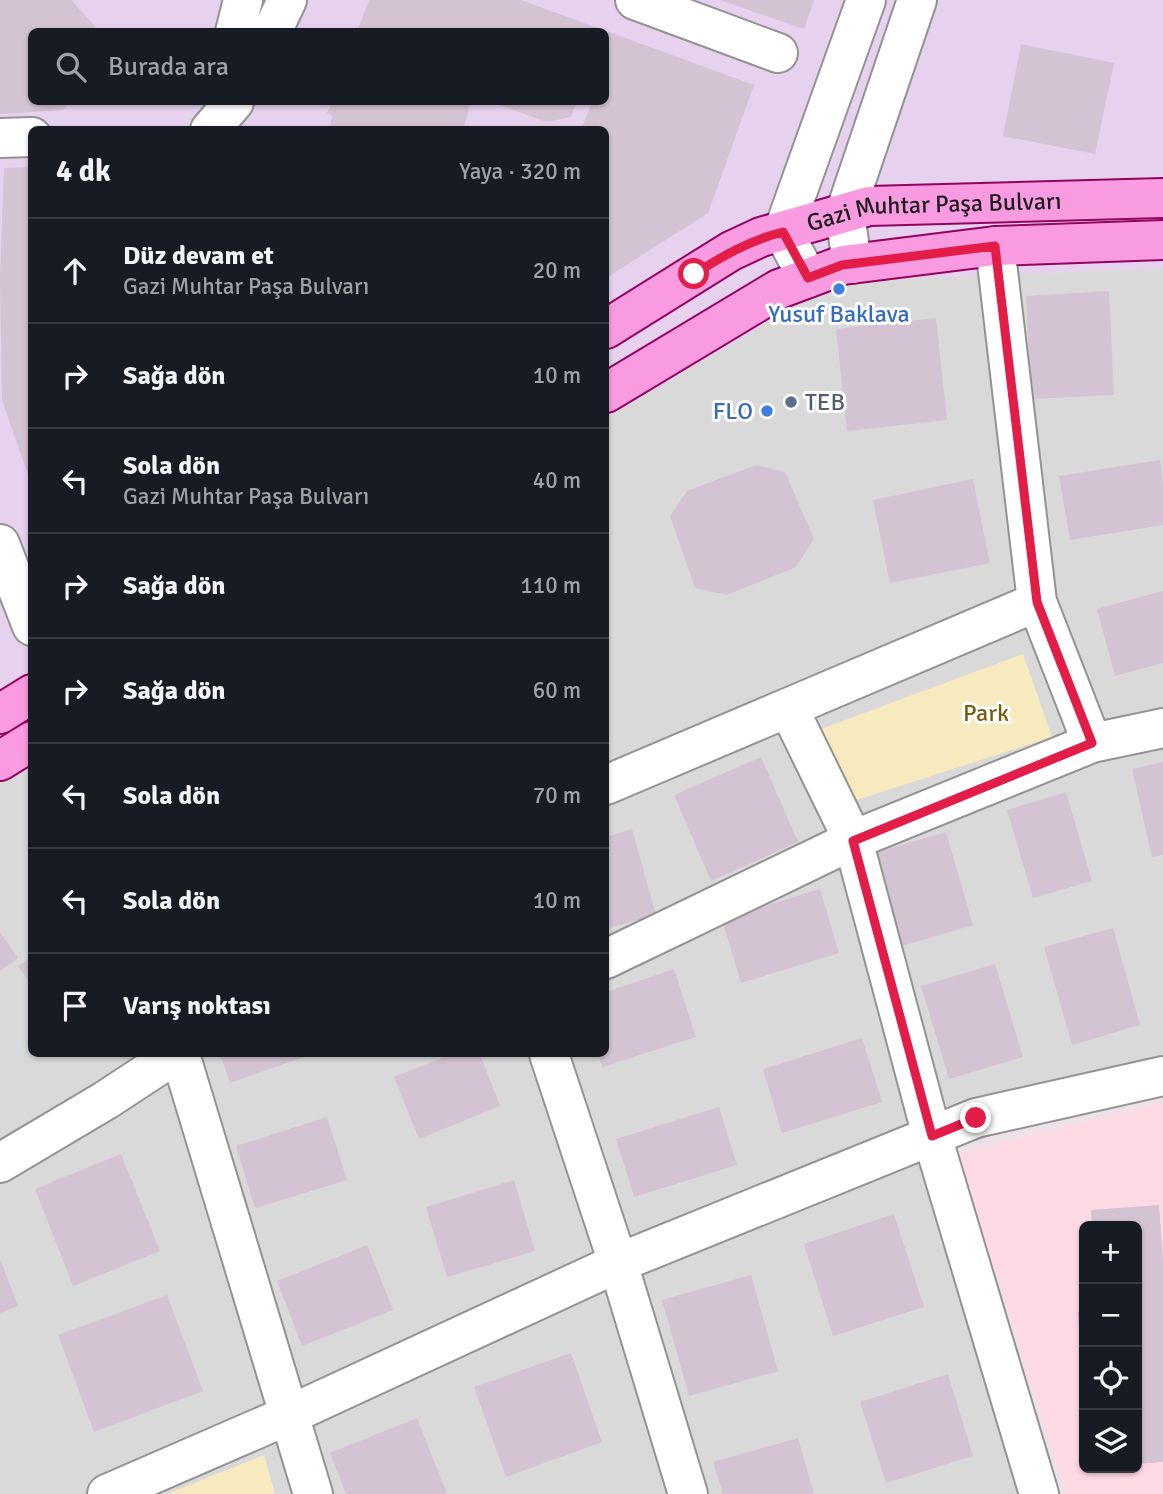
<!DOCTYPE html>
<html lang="tr">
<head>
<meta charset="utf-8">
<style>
  body { margin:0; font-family:Signika,sans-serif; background:#20242c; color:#f1f3f6 }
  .controls { position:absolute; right:21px; bottom:21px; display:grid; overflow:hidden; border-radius:10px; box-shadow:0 2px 5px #0004 }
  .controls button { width:63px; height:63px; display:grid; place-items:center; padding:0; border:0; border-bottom:2px solid #363941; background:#171b24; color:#f1f3f6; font:35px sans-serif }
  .stop { position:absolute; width:21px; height:21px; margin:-16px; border:5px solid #e11d48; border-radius:50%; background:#fff }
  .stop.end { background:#e11d48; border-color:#fff; box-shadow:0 2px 7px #0008 }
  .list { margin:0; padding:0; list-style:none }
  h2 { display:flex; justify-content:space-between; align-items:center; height:91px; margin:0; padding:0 28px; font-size:30px }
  h2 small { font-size:23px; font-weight:400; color:#9ea1a6 }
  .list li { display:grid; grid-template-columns:46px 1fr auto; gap:21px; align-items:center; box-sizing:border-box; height:105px; padding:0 28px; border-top:2px solid #363941 }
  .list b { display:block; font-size:26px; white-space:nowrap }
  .list p { margin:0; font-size:23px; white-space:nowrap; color:#9ea1a6 }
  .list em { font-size:23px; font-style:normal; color:#9ea1a6 }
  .icon { flex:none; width:38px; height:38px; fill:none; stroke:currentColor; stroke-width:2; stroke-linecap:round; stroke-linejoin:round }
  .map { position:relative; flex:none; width:1163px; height:1494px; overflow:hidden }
  .search { position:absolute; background:#171b24; box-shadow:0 2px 5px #0004; left:28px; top:28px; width:581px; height:77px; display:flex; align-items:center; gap:18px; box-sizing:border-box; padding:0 24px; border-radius:10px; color:#9ea1a6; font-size:26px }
  .panel { position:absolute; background:#171b24; box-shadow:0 2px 5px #0004; left:28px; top:126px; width:581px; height:931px; border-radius:10px }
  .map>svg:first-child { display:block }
  .residential { fill:#dad9da }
  .commercial { fill:#e6d1ee; fill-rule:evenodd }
  .education { fill:#fedae5; fill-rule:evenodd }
  .park { fill:#f8eabf }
  .building { fill:#d4c3d2 }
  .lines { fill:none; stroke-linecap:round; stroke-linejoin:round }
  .minor-casing { stroke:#939393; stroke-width:42 }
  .major-casing { stroke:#91045f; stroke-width:42 }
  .minor { stroke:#fff; stroke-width:38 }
  .major { stroke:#f99be1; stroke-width:38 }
  .route { stroke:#e11d48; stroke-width:9 }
  .shop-dot { fill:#3f7fe0; stroke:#fff; stroke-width:2.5 }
  .service-dot { fill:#5c6f8a; stroke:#fff; stroke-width:2.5 }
  .labels { text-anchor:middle; stroke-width:6; stroke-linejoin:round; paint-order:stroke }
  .street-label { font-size:24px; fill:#1c1c1c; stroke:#fff }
  .shop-label { font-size:24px; fill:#366cbe; stroke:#fff }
  .service-label { font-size:24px; fill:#4e5e75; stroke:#fff; text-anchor:start }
  .park-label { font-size:24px; fill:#775e0e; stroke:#fff }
</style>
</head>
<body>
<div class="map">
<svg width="1163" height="1494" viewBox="0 0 1163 1494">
  <rect width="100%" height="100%" fill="#ede2e9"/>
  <path class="residential" d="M 1163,268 L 1163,1059 L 910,1135 L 1039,1494 L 0,1494 L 0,779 L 31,760 L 32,1054 L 606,1054 L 606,418 L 835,282 Z"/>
  <path class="commercial" d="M 0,0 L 1163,0 L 1163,268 L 835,282 L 606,418 L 606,130 L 32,130 L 31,760 L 0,779 ZM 32,32 L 606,32 L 606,102 L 32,102 Z"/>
  <path class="education" d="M 1163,1102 L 1163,1494 L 1066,1494 L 957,1153 ZM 1084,1226 L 1137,1226 L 1137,1468 L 1084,1468 Z"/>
  <path class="park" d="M 1023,654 L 1052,737 L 838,806 L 813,732 Z
    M 264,1455 L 275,1494 L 167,1494 Z"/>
  <path class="building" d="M 0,0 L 71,0 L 100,32 L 32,32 L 32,102 L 69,102 L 63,110 L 0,114 Z
    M 369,0 L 521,0 L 754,85 L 708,213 L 606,278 L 606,130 L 581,130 L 592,102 L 606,102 L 606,32 L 357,32 Z
    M 720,0 L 814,0 L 804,29 Z
    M 1021,44 L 1114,63 L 1095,154 L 1003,136 Z
    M 332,102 L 471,102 L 463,130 L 329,130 L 332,116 L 327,113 Z
    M 491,102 L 577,102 L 571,117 L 547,122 Z
    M 32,167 L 32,482 L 31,483 L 2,400 L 0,278 L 4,168 Z
    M 1109,291 L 1114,395 L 1031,399 L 1026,296 Z
    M 936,318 L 947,420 L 847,431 L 836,329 Z
    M 1160,460 L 1163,483 L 1163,525 L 1070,540 L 1059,476 Z
    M 756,465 L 785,472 L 814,539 L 796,567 L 727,595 L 695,588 L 670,516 L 687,491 Z
    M 973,479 L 990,563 L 890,583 L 873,500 Z
    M 1163,591 L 1163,663 L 1115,676 L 1097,609 Z
    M 761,757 L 798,842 L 711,881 L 674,795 Z
    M 1163,762 L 1163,855 L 1152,857 L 1132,769 Z
    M 1066,792 L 1092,881 L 1033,898 L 1007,810 Z
    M 632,829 L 656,915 L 606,929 L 606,837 Z
    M 946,832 L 973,925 L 902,946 L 874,853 Z
    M 820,889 L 839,953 L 741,983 L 722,919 Z
    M 1113,928 L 1140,1025 L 1072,1045 L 1044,947 Z
    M 0,932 L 18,958 L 0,971 Z
    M 32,957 L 32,986 L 18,966 Z
    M 995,964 L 1023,1057 L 949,1079 L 921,986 Z
    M 674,969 L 696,1037 L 602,1067 L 598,1054 L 606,1054 L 606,992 Z
    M 862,1038 L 882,1102 L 782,1133 L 763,1069 Z
    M 220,1054 L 313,1054 L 230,1083 Z
    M 452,1054 L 480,1054 L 500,1106 L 419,1139 L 394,1077 Z
    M 719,1107 L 737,1165 L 634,1197 L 616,1139 Z
    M 327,1117 L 347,1180 L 255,1208 L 236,1146 Z
    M 121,1154 L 160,1251 L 73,1286 L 35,1189 Z
    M 514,1180 L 535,1251 L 447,1277 L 426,1207 Z
    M 1159,1205 L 1163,1260 L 1163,1462 L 1137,1464 L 1137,1226 L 1092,1226 L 1091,1210 Z
    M 894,1214 L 924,1307 L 833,1336 L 804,1244 Z
    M 367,1245 L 393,1310 L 302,1346 L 277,1281 Z
    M 0,1259 L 18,1306 L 0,1313 Z
    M 751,1275 L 778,1371 L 689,1396 L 662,1300 Z
    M 167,1295 L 203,1391 L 94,1432 L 58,1335 Z
    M 1078,1312 L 1084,1312 L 1084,1359 L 1081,1359 Z
    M 571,1353 L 602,1442 L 506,1477 L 474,1387 Z
    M 948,1374 L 973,1456 L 886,1483 L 860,1402 Z
    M 417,1418 L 447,1494 L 346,1494 L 330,1453 Z
    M 798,1438 L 814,1494 L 723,1494 L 713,1462 Z"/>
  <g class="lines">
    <g class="minor-casing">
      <path id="minor" d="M 635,0 L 778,53
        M 235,32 L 243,0
        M 272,32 L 287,0
        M 210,130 L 234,102
        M 0,138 L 32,137
        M 995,246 L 1037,602 L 1092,743
        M 852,264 L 845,213 L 917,0
        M 808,278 L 783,232 L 866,0
        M 0,544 L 32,626
        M 789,709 L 853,840 L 932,1136 L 1039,1494
        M 606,785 L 1037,602
        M 606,959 L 853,840 L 1092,743 L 1163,728
        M 180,1054 L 313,1494
        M 549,1054 L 618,1263 L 688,1494
        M 0,1163 L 106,1100 L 176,1054
        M 107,1494 L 289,1415 L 618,1263 L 976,1118 L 1163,1076"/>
    </g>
    <g class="major-casing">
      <g id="major">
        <path id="s1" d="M 606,329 L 731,251 L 761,237 L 869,206 L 1163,198"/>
        <path d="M 606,393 L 779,289 L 843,265 L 995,246 L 1163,240"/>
        <path d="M 0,714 L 32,694"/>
        <path d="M 0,761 L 32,741"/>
      </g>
    </g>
    <use href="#minor" class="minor"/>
    <use href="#major" class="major"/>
  </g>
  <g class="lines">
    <path class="route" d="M 694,274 C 723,256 750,240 783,232 L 808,278 L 842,265 L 995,246 L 1037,602 L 1092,743 L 853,841 L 932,1136 L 976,1118"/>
  </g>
  <g class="shop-dot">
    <circle cx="839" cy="289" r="7"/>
    <circle cx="767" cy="411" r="7"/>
  </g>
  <circle class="service-dot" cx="791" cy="402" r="7"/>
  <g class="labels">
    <g class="street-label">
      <text dy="8" stroke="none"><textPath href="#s1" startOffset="357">Gazi Muhtar Paşa Bulvarı</textPath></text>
    </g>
    <g class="shop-label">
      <text x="839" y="322">Yusuf Baklava</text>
      <text x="753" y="419" text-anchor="end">FLO</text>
    </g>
    <g class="service-label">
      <text x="805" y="410">TEB</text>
    </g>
    <g class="park-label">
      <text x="986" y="721">Park</text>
    </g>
  </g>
</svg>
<div class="controls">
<button>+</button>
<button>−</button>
<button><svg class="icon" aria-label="locate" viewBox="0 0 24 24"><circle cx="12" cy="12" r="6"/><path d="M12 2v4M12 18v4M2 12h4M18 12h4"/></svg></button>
<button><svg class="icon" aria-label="layers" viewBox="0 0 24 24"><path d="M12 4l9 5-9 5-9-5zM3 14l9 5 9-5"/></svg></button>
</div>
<div class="stop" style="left:694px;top:274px"></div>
<div class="stop end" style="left:976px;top:1118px"></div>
<div class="search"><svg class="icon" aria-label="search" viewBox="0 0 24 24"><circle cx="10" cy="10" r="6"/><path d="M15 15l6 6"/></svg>Burada ara</div>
<section class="panel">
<h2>4 dk<small>Yaya · 320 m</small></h2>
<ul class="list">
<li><svg class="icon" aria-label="ahead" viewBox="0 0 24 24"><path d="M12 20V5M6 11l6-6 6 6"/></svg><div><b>Düz devam et</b><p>Gazi Muhtar Paşa Bulvarı</p></div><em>20 m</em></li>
<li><svg class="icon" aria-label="right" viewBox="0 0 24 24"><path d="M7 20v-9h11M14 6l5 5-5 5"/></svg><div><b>Sağa dön</b></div><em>10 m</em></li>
<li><svg class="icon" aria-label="left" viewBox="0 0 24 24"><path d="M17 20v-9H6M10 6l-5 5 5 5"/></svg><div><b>Sola dön</b><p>Gazi Muhtar Paşa Bulvarı</p></div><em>40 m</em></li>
<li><svg class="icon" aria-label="right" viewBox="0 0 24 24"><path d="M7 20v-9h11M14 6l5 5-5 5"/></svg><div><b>Sağa dön</b></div><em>110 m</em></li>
<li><svg class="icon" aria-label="right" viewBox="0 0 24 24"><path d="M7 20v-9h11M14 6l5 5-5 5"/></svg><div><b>Sağa dön</b></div><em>60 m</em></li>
<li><svg class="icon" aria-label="left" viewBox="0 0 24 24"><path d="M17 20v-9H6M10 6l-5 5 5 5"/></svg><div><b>Sola dön</b></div><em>70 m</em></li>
<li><svg class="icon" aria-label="left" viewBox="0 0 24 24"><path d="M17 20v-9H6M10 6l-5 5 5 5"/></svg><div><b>Sola dön</b></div><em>10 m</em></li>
<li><svg class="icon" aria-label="arrive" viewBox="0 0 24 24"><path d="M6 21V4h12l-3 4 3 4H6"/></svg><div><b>Varış noktası</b></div></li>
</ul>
</section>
</div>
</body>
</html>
